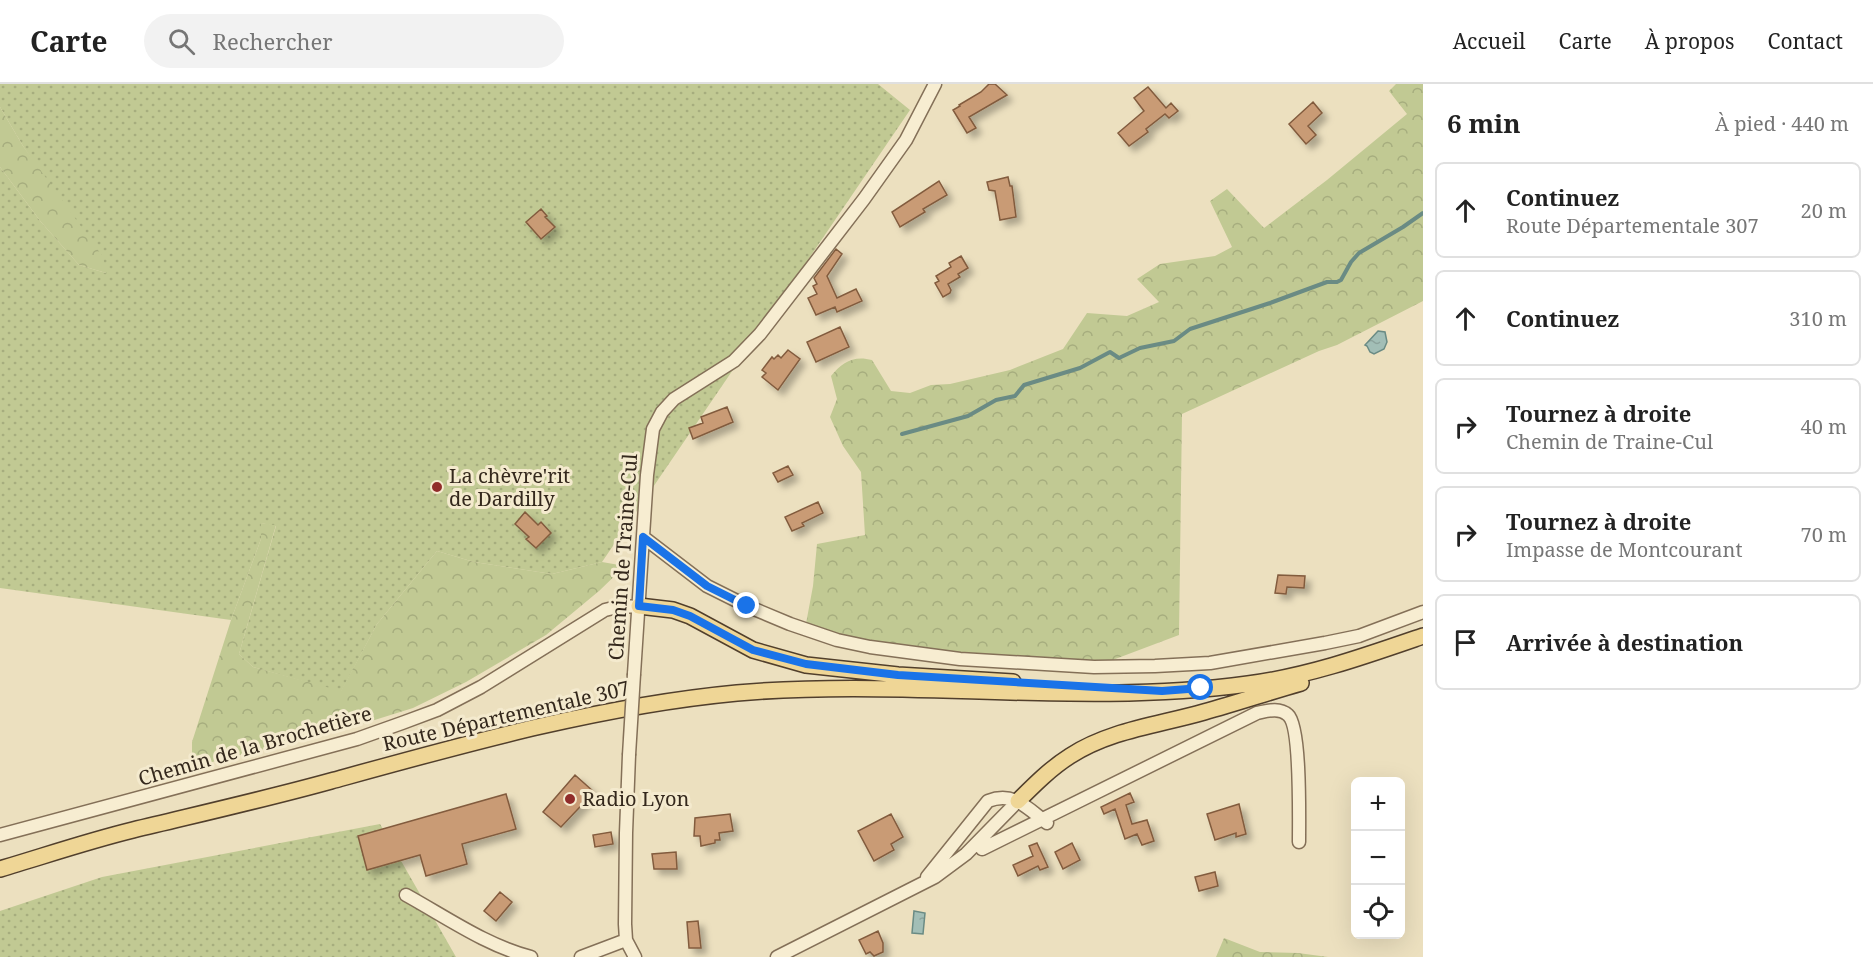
<!DOCTYPE html>
<html lang="fr">
<head>
<meta charset="utf-8">
<style>
  body { margin:0; font-family:"Noto Serif",serif; background:#f2f2f2; color:#222 }
  .controls { position:absolute; right:18px; bottom:18px; display:grid; overflow:hidden; border-radius:9px; box-shadow:0 6px 24px #0002 }
  .controls button { width:54px; height:54px; display:grid; place-items:center; padding:0; border:0; border-bottom:2px solid #e0e0e0; background:#fff; color:#222; font:30px sans-serif }
  .stop { position:absolute; width:18px; height:18px; margin:-14px; border:4px solid #1a73e8; border-radius:50%; background:#fff }
  .stop.end { background:#1a73e8; border-color:#fff; box-shadow:0 2px 6px #0008 }
  .list { margin:0; padding:0; list-style:none }
  h2 { display:flex; justify-content:space-between; align-items:center; height:78px; margin:0; padding:0 24px; font-size:26px }
  h2 small { font-size:20px; font-weight:400; color:#767676 }
  .list li { display:grid; grid-template-columns:39px 1fr auto; gap:18px; align-items:center; box-sizing:border-box; height:96px; margin:0 12px 12px; padding:0 12px; border:2px solid #e0e0e0; border-radius:9px }
  .list b { display:block; font-size:22px; white-space:nowrap }
  .list p { margin:0; font-size:20px; white-space:nowrap; color:#767676 }
  .list em { font-size:20px; font-style:normal; color:#767676 }
  .icon { flex:none; width:33px; height:33px; fill:none; stroke:currentColor; stroke-width:2; stroke-linecap:round; stroke-linejoin:round }
  .map { position:relative; flex:none; width:1423px; height:873px; overflow:hidden }
  header { display:flex; align-items:center; gap:36px; box-sizing:border-box; height:84px; padding:0 30px; background:#fff; border-bottom:2px solid #e0e0e0 }
  header strong { font-size:28px }
  nav { display:flex; gap:33px; margin-inline-start:auto; font-size:21px }
  .search { width:420px; height:54px; background:#f2f2f2; display:flex; align-items:center; gap:15px; box-sizing:border-box; padding:0 21px; border-radius:33px; color:#767676; font-size:22px }
  main { display:flex }
  aside { flex:1; background:#fff }
  .map>svg:first-child { display:block }
  .grass { fill:url(#grass-dots) }
  .forest { fill:url(#forest-crowns) }
  .water { fill:url(#water-ripples); stroke:#6a8b84; stroke-width:1.5 }
  .lines { fill:none; stroke-linecap:round; stroke-linejoin:round }
  .stream { stroke:#6a8b84; stroke-width:4 }
  .building { fill:#c99b75; stroke:#825b3e; stroke-width:1.5; filter:url(#shadow) }
  .minor-casing { stroke:#847058; stroke-width:15 }
  .major-casing { stroke:#513f2c; stroke-width:18 }
  .minor { stroke:#f7edd1; stroke-width:12 }
  .major { stroke:#efd696; stroke-width:15 }
  .minor-bridge-casing { stroke:#847058; stroke-width:15; stroke-linecap:butt }
  .minor-bridge { stroke:#f7edd1; stroke-width:12 }
  .route { stroke:#1a73e8; stroke-width:8 }
  .poi-dot { fill:#912c2a; stroke:#f4eace; stroke-width:2 }
  .labels { text-anchor:middle; stroke-width:6; stroke-linejoin:round; paint-order:stroke }
  .poi-label { font-size:20px; fill:#34281c; stroke:#f4eace; text-anchor:start }
  .street-label { font-size:20px; fill:#34281c; stroke:#f4eace }
</style>
</head>
<body>
<header>
<strong>Carte</strong>
<div class="search"><svg class="icon" aria-label="search" viewBox="0 0 24 24"><circle cx="10" cy="10" r="6"/><path d="M15 15l6 6"/></svg>Rechercher</div>
<nav><a>Accueil</a><a>Carte</a><a>À propos</a><a>Contact</a></nav>
</header>
<main>
<div class="map">
<svg width="1423" height="873" viewBox="0 0 1423 873">
  <defs>
    <pattern id="grass-dots" width="8" height="8" patternUnits="userSpaceOnUse" patternTransform="scale(1.5)"><rect width="8" height="8" fill="#c1c993"/><path d="M2 2h.1M6 6h.1" fill="none" stroke="#a6ad7e" stroke-width="1.8" stroke-linecap="round"/></pattern>
    <pattern id="forest-crowns" width="20" height="18" patternUnits="userSpaceOnUse" patternTransform="scale(1.5)"><rect width="20" height="18" fill="#c1c993"/><path d="M2 6a3 3 0 1 1 6 0M12 15a3 3 0 1 1 6 0" fill="none" stroke="#a6ad7e"/></pattern>
    <pattern id="water-ripples" width="26" height="14" patternUnits="userSpaceOnUse" patternTransform="scale(1.5)"><rect width="26" height="14" fill="#a2beb6"/><path d="M2 4q2-2 4 0t4 0M15 11q2-2 4 0t4 0" fill="none" stroke="#8ca39c"/></pattern>
    <filter id="shadow"><feDropShadow dx="5.5" dy="5.5" stdDeviation="3" flood-color="#0004"/></filter>
  </defs>
  <rect width="100%" height="100%" fill="#ece0bf"/>
  <path class="grass" d="M 0,0 L 878,0 L 910,26 L 602,478 L 552,490 L 474,478 L 437,467 L 377,540 L 341,608 L 253,583 L 239,570 L 276,442 L 261,439 L 261,455 L 231,536 L 0,504 L 0,83 L 41,138 L 79,181 L 106,189 L 23,62 L 0,23 Z
    M 380,740 L 456,873 L 0,873 L 0,827 L 102,793 Z"/>
  <path class="forest" d="M 1396,0 L 1423,0 L 1423,217 L 1337,261 L 1319,267 L 1182,330 L 1179,551 L 1094,583 L 960,575 L 805,545 L 813,502 L 817,460 L 865,451 L 861,388 L 843,362 L 830,333 L 837,315 L 831,292 C 842,278 854,271 872,276 L 891,307 L 910,309 L 931,301 L 950,300 L 1010,286 L 1063,265 L 1087,229 L 1127,232 L 1159,218 L 1137,195 L 1160,180 L 1215,172 L 1232,163 L 1210,117 L 1227,105 L 1264,144 L 1327,96 L 1407,30 L 1389,7 Z
    M 0,23 L 23,62 L 103,173 L 106,189 L 79,181 L 41,138 L 0,83 Z
    M 261,439 L 276,441 L 239,570 L 253,583 L 341,607 L 377,540 L 437,467 L 474,478 L 552,490 L 602,478 L 625,482 L 599,507 L 546,551 L 466,598 L 413,624 L 349,644 L 192,683 L 192,658 L 231,536 L 261,455 Z
    M 1224,854 L 1260,868 L 1298,869 L 1328,873 L 1216,873 Z"/>
  <path class="water" d="M 1378,247 L 1385,248 L 1387,258 L 1384,265 L 1374,270 L 1370,268 L 1367,262 L 1365,261 Z
    M 914,827 L 925,829 L 923,850 L 912,849 Z"/>
  <g class="lines">
    <path class="stream" d="M 902,350 L 968,332 L 996,316 L 1015,312 L 1024,301 L 1080,284 L 1110,268 L 1119,274 L 1140,264 L 1174,257 L 1190,245 L 1270,219 L 1327,198 L 1337,198 L 1341,196 L 1351,178 L 1359,169 L 1403,143 L 1423,129"/>
  </g>
  <path class="building" d="M 989,0 L 995,0 L 1007,11 L 969,33 L 976,44 L 967,49 L 953,26 L 960,22 L 959,21 L 981,8 Z
    M 1148,3 L 1166,24 L 1171,19 L 1178,27 L 1169,34 L 1165,30 L 1146,45 L 1148,48 L 1129,62 L 1118,49 L 1144,27 L 1134,14 Z
    M 1313,18 L 1322,29 L 1308,42 L 1316,51 L 1306,60 L 1289,40 Z
    M 1008,93 L 1010,102 L 1012,102 L 1016,133 L 1000,136 L 995,107 L 989,106 L 987,98 Z
    M 939,97 L 947,111 L 923,125 L 925,128 L 900,143 L 892,128 Z
    M 541,125 L 547,132 L 545,133 L 555,143 L 541,155 L 526,138 Z
    M 836,165 L 842,170 L 827,192 L 837,214 L 856,205 L 862,217 L 837,228 L 835,223 L 816,231 L 808,214 L 817,210 L 813,202 L 817,200 L 814,194 Z
    M 961,172 L 968,184 L 958,190 L 960,193 L 948,200 L 951,206 L 950,209 L 943,213 L 935,199 L 939,197 L 936,192 L 951,183 L 949,179 Z
    M 840,243 L 849,263 L 816,278 L 807,258 Z
    M 788,266 L 800,275 L 778,306 L 762,293 L 766,289 L 762,286 L 772,273 L 774,275 L 778,271 L 781,274 Z
    M 727,323 L 733,338 L 693,355 L 689,344 L 703,339 L 701,333 Z
    M 788,382 L 793,391 L 778,398 L 773,389 Z
    M 818,418 L 823,429 L 802,439 L 804,442 L 792,447 L 785,433 Z
    M 525,428 L 538,441 L 541,438 L 551,449 L 536,464 L 526,455 L 529,453 L 515,440 Z
    M 1278,491 L 1305,492 L 1304,504 L 1287,503 L 1286,510 L 1275,509 Z
    M 575,691 L 594,708 L 561,743 L 543,728 Z
    M 1130,709 L 1134,718 L 1126,721 L 1132,740 L 1147,736 L 1154,757 L 1142,761 L 1137,750 L 1125,755 L 1115,725 L 1104,730 L 1101,723 Z
    M 506,710 L 516,745 L 462,760 L 467,780 L 426,792 L 420,771 L 367,786 L 358,752 Z
    M 1239,720 L 1246,750 L 1236,753 L 1236,749 L 1215,756 L 1207,730 Z
    M 730,730 L 733,747 L 719,749 L 720,756 L 715,756 L 715,759 L 701,762 L 700,752 L 694,752 L 695,734 Z
    M 891,730 L 903,753 L 891,760 L 894,766 L 874,777 L 858,747 Z
    M 611,748 L 613,760 L 595,763 L 593,751 Z
    M 1037,759 L 1048,783 L 1040,786 L 1038,782 L 1018,792 L 1013,781 L 1033,772 L 1029,762 Z
    M 1072,759 L 1080,776 L 1063,785 L 1055,768 Z
    M 676,768 L 677,785 L 654,785 L 652,770 Z
    M 1215,788 L 1218,802 L 1199,807 L 1195,793 Z
    M 500,808 L 512,818 L 496,837 L 484,827 Z
    M 698,837 L 701,864 L 689,864 L 687,838 Z
    M 878,847 L 883,859 L 883,868 L 874,872 L 870,868 L 866,870 L 859,856 Z"/>
  <g class="lines">
    <g class="minor-casing">
      <path id="minor" d="M 643,453 L 707,502 L 747,522 L 790,540 L 837,556 L 870,563 L 960,575 L 1094,583 L 1155,582 L 1210,579 L 1325,559 L 1359,552 L 1423,528
        M 634,590 L 647,391 L 653,345 L 662,328 L 674,315 L 734,277 L 760,250 L 864,115 L 906,56 L 935,0
        M 629,671 L 626,749 L 625,840 L 626,856 L 635,873
        M 0,751 L 357,655 L 402,639 L 437,626 L 481,603 L 605,526 L 617,523 L 639,522
        M 982,765 L 1257,629 C 1267,627 1279,623 1288,631 C 1301,642 1299,737 1299,758
        M 927,793 L 988,717 C 1014,707 1027,724 1047,739
        M 406,811 C 446,833 487,862 531,873
        M 581,873 L 626,856
        M 777,873 L 935,793 L 966,770 L 1018,717"/>
    </g>
    <g class="major-casing">
      <path id="major" d="M 639,522 L 673,526 L 690,532 L 753,566 L 806,581 L 898,591 L 1013,598
        M 1018,717 C 1034,701 1051,684 1070,672 C 1110,646 1159,641 1204,628 C 1237,619 1269,608 1301,599
        M 0,785 C 44,772 88,757 133,746 C 199,730 266,715 331,697 C 465,660 599,622 737,609 C 907,594 1078,623 1248,600 C 1309,592 1365,572 1423,552"/>
    </g>
    <use href="#minor" class="minor"/>
    <use href="#major" class="major"/>
    <g class="minor-bridge-casing">
      <path id="minor-bridge" d="M 629,671 L 634,590"/>
    </g>
    <use href="#minor-bridge" class="minor-bridge"/>
  </g>
  <g class="lines">
    <path class="route" d="M 747,522 L 707,502 L 643,453 L 639,522 L 673,526 L 690,532 L 753,566 L 806,580 L 898,591 L 1162,607 L 1201,604"/>
  </g>
  <g class="poi-dot">
    <circle cx="437" cy="403" r="6"/>
    <circle cx="570" cy="715" r="6"/>
  </g>
  <g class="labels">
    <g class="poi-label">
      <text x="449" y="399">La chèvre'rit<tspan x="449" dy="23">de Dardilly</tspan></text>
      <text x="582" y="722">Radio Lyon</text>
    </g>
    <g class="street-label">
      <text transform="translate(623 473) rotate(-86)" y="7">Chemin de Traine-Cul</text>
      <text transform="translate(506 632) rotate(-13)" y="7">Route Départementale 307</text>
      <text transform="translate(255 662) rotate(-16)" y="7">Chemin de la Brochetière</text>
    </g>
  </g>
</svg>
<div class="controls">
<button>+</button>
<button>−</button>
<button><svg class="icon" aria-label="locate" viewBox="0 0 24 24"><circle cx="12" cy="12" r="6"/><path d="M12 2v4M12 18v4M2 12h4M18 12h4"/></svg></button>
</div>
<div class="stop" style="left:1201px;top:604px"></div>
<div class="stop end" style="left:747px;top:522px"></div>
</div>
<aside>
<h2>6 min<small>À pied · 440 m</small></h2>
<ul class="list">
<li><svg class="icon" aria-label="ahead" viewBox="0 0 24 24"><path d="M12 20V5M6 11l6-6 6 6"/></svg><div><b>Continuez</b><p>Route Départementale 307</p></div><em>20 m</em></li>
<li><svg class="icon" aria-label="ahead" viewBox="0 0 24 24"><path d="M12 20V5M6 11l6-6 6 6"/></svg><div><b>Continuez</b></div><em>310 m</em></li>
<li><svg class="icon" aria-label="right" viewBox="0 0 24 24"><path d="M7 20v-9h11M14 6l5 5-5 5"/></svg><div><b>Tournez à droite</b><p>Chemin de Traine-Cul</p></div><em>40 m</em></li>
<li><svg class="icon" aria-label="right" viewBox="0 0 24 24"><path d="M7 20v-9h11M14 6l5 5-5 5"/></svg><div><b>Tournez à droite</b><p>Impasse de Montcourant</p></div><em>70 m</em></li>
<li><svg class="icon" aria-label="arrive" viewBox="0 0 24 24"><path d="M6 21V4h12l-3 4 3 4H6"/></svg><div><b>Arrivée à destination</b></div></li>
</ul>
</aside>
</main>
</body>
</html>
